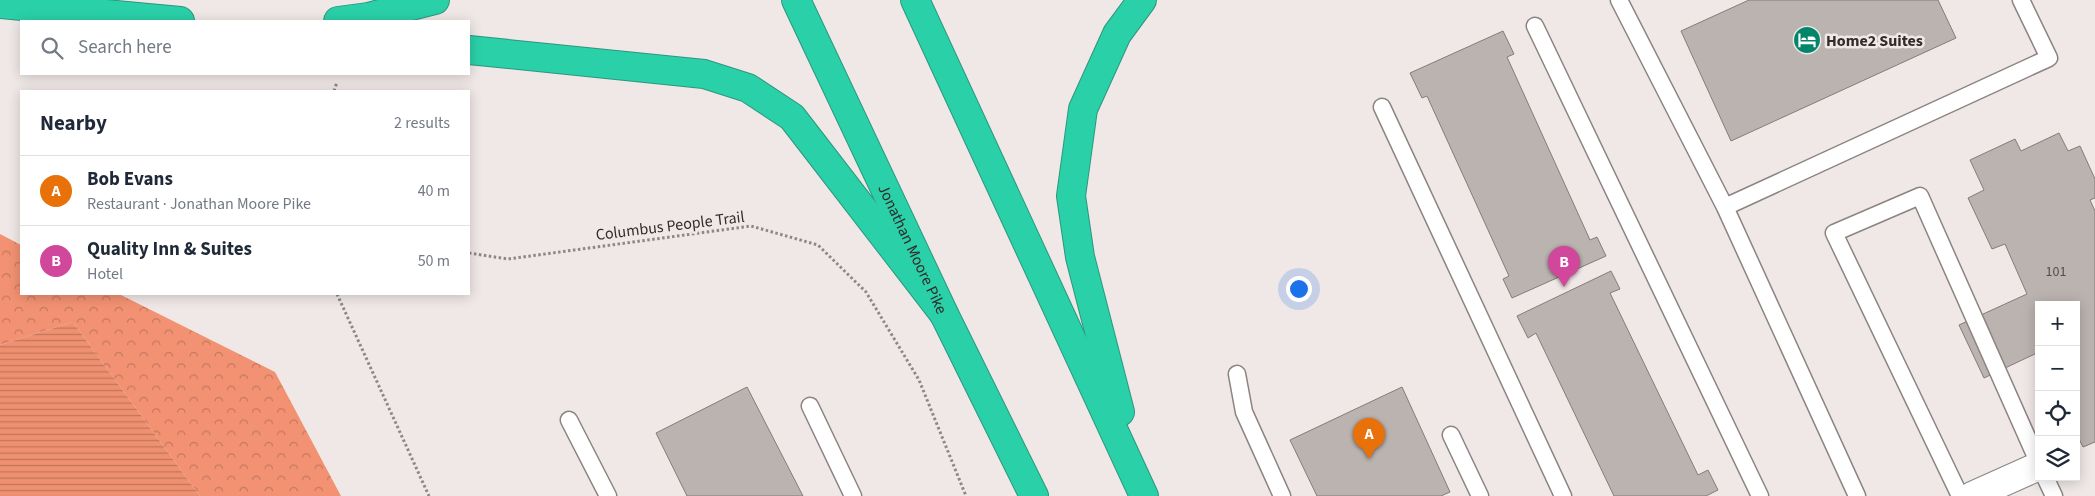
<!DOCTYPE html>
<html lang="en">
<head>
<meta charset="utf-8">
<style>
  body { margin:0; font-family:"Source Sans 3",sans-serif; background:#f6f6f7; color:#1f2937 }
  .controls { position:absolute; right:15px; bottom:15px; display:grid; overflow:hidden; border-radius:0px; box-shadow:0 2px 12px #0003 }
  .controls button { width:45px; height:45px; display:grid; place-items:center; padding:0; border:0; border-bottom:1px solid #e0e1e3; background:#fff; color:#1f2937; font:25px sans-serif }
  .you { position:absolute; left:1298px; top:288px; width:18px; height:18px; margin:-12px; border:4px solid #fff; border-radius:50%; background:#1a73e8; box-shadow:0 0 0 8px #1a73e833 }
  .badge { display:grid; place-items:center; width:32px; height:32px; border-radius:50%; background:#01866a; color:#fff; font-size:16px; font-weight:700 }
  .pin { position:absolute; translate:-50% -41px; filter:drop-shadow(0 1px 2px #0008) }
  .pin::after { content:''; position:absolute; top:26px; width:18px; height:15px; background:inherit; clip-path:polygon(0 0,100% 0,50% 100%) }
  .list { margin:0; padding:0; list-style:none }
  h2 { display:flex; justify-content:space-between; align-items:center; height:65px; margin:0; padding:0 20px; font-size:21px }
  h2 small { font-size:16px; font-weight:400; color:#747a83 }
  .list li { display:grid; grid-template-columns:32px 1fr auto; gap:15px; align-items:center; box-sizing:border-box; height:70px; padding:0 20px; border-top:1px solid #e0e1e3 }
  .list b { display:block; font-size:19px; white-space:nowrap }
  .list p { margin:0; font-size:16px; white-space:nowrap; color:#747a83 }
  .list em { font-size:16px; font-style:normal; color:#747a83 }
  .icon { flex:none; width:28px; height:28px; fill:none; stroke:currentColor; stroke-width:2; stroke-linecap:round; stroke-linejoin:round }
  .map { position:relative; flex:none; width:2095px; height:496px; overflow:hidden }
  .search { position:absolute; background:#fff; box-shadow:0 2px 12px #0003; left:20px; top:20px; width:450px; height:55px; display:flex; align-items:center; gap:12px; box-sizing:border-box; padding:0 18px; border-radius:0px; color:#747a83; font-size:19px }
  .panel { position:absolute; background:#fff; box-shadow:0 2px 12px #0003; left:20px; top:90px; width:450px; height:205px; border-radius:0px }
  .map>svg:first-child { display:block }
  .forest { fill:url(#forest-crowns) }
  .water { fill:url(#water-rules) }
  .building { fill:#bab3b0; stroke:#837c7a }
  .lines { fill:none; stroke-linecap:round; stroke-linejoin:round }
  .lane-casing { stroke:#8b8481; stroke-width:19 }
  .street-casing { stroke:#8b8481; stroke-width:30 }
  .highway-casing { stroke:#2c977d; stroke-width:30 }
  .path { stroke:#8d8886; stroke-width:3; stroke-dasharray:2.5 2.5; stroke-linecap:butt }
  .lane { stroke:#fff; stroke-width:16 }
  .street { stroke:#fff; stroke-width:28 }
  .highway { stroke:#2ad0a8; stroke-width:28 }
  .labels { text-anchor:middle; stroke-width:5; stroke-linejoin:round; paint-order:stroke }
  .number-label { font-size:14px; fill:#524e4d }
  .poi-label { font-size:16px; font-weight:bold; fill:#302d2c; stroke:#f0e8e6; text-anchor:start }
  .street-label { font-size:16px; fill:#302d2c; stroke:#f0e8e6 }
</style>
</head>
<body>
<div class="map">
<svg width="2095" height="496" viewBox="0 0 2095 496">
  <defs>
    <pattern id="forest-crowns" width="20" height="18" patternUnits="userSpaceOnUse" patternTransform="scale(1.25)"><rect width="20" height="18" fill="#f29272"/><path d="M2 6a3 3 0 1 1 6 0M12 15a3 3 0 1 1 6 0" fill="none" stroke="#c4785e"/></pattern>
    <pattern id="water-rules" width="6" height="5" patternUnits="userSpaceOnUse" patternTransform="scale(1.25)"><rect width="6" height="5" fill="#ef9070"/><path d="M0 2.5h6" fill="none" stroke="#c2765c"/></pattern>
  </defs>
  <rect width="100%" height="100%" fill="#f0e8e6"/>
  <path class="forest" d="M 0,234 L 21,245 L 21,294 L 119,294 L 275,372 L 341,496 L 200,496 L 73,322 L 0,345 Z"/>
  <path class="water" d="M 73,322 L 200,496 L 0,496 L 0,345 Z"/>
  <path class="building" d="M 1749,0 L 1938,0 L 1956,38 L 1731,141 L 1681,31 Z
    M 1503,31 L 1514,54 L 1507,57 L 1590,240 L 1597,237 L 1606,256 L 1512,298 L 1503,279 L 1509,276 L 1427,96 L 1422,98 L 1410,73 Z
    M 2059,133 L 2068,151 L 2080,146 L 2095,179 L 2095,198 L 2090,200 L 2095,211 L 2095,442 L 2083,447 L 2076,433 L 2076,305 L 2039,305 L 2039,352 L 1984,378 L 1959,325 L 2027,294 L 2005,244 L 1992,249 L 1968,198 L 1984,190 L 1970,160 L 2015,139 L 2021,151 Z
    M 1611,271 L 1620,289 L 1610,293 L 1698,475 L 1708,470 L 1718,490 L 1706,496 L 1614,496 L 1536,333 L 1528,338 L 1517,316 Z
    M 747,387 L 803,496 L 687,496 L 656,433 Z
    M 1402,387 L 1450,492 L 1441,496 L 1317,496 L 1290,440 Z"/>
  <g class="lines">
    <g class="lane-casing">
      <path id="lane" d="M 1619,0 L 1725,207 L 1857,496
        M 1535,26 L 1760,496
        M 1382,107 L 1563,496
        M 1725,207 L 2049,58 L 2021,0
        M 1237,374 L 1244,412 L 1282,496
        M 810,406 L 853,496
        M 569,420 L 608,496
        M 1451,435 L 1480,496
        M 2045,477 L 2054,496
        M 1960,496 L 1834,233 L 1920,196 L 2039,464"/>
    </g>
    <g class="street-casing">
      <path id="street" d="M 1972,496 L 2039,466"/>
    </g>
    <g class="highway-casing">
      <g id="highway">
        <path id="s1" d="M 796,0 L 944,314 L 1034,496"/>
        <path d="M 915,0 L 1144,496"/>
        <path d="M 0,4 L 180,21"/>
        <path d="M 338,21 L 368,17 L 435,0"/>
        <path d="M 469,50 L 704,74 L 748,88 L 792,117 L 944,314"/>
        <path d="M 1120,412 L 1080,257 L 1071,196 L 1083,109 L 1117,34 L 1142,0"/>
      </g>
    </g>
    <path class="path" d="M 334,91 L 337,82
      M 469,253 L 508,259 L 751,226 L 818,245 L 866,292 L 919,380 L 966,496
      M 337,294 L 429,496"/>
    <use href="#lane" class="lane"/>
    <use href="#street" class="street"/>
    <use href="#highway" class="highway"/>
  </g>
  <defs>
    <g id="hotel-disc" transform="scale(1.4375)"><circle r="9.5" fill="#01866a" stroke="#f0e8e6"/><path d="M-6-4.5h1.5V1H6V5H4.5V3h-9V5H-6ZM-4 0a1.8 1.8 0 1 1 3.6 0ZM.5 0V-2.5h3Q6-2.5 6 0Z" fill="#fff"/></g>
  </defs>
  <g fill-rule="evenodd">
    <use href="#hotel-disc" x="1807" y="40"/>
  </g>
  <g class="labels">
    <g class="number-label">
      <text x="2056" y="276">101</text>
    </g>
    <g class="poi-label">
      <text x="1826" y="46">Home2 Suites</text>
    </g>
    <g class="street-label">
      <text transform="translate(670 225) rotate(-7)" y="6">Columbus People Trail</text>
      <text dy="6" stroke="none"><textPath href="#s1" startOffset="275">Jonathan Moore Pike</textPath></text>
    </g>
  </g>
</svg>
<div class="controls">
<button>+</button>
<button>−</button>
<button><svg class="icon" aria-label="locate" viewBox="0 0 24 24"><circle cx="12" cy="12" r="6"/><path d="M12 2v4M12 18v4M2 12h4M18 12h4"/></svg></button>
<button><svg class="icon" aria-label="layers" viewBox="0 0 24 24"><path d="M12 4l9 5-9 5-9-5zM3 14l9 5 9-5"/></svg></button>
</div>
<div class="you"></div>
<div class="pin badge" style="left:1369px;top:459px;background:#e8710a">A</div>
<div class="pin badge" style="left:1564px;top:287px;background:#d1479c">B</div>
<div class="search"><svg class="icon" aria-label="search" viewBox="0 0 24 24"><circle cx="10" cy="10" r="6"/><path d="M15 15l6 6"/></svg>Search here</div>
<section class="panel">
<h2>Nearby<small>2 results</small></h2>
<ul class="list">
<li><span class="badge" style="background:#e8710a">A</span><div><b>Bob Evans</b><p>Restaurant · Jonathan Moore Pike</p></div><em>40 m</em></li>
<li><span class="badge" style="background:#d1479c">B</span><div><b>Quality Inn &amp; Suites</b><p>Hotel</p></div><em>50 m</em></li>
</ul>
</section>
</div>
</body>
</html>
